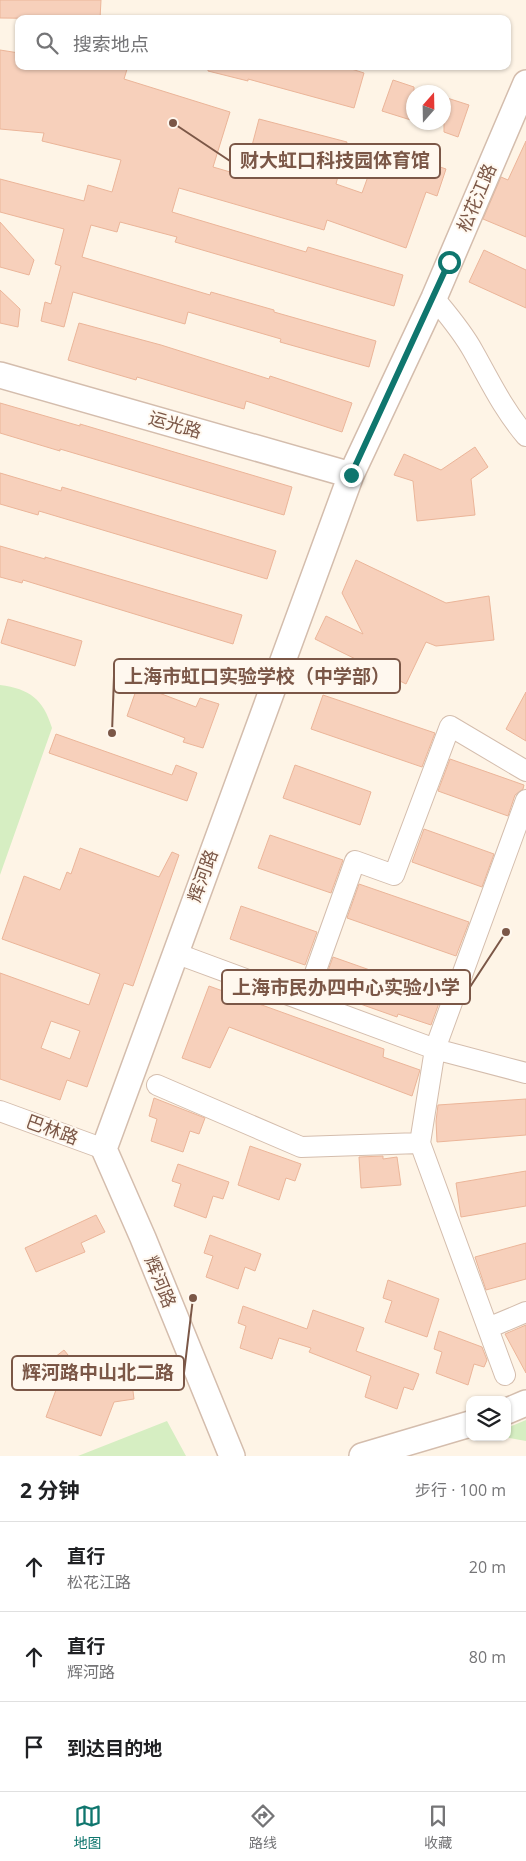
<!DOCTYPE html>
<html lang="zh">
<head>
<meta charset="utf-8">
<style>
  body { margin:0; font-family:"Open Sans","Noto Sans SC",sans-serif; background:#f6f6f6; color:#202124 }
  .controls { position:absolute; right:15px; bottom:15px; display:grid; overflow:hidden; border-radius:10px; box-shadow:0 1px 4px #0004 }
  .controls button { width:45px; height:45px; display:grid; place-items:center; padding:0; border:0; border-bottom:1px solid #e0e0e0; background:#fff; color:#202124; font:25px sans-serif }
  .compass { position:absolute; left:406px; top:85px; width:45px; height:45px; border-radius:50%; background:#fff; box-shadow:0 1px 4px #0004; rotate:20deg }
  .stop { position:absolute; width:15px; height:15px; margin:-11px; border:4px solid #0f766e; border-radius:50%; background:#fff }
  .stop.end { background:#0f766e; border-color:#fff; box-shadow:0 1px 5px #0008 }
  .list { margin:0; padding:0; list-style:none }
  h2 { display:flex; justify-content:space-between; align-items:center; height:65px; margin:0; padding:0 20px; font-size:21px }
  h2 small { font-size:16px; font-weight:400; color:#757577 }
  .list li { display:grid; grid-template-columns:32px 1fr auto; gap:15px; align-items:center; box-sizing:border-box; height:90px; padding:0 20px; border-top:1px solid #e0e0e0 }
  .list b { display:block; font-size:19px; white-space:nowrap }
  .list p { margin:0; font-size:16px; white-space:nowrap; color:#757577 }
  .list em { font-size:16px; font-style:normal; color:#757577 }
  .icon { flex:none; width:28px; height:28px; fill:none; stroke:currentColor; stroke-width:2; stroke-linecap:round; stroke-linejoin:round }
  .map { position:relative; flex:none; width:526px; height:1456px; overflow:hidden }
  .search { position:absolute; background:#fff; box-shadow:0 1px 4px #0004; left:15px; right:15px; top:15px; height:55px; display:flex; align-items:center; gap:12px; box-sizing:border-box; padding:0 18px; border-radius:10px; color:#757577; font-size:19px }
  .sheet { height:335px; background:#fff }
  nav { display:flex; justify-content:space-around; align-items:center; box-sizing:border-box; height:70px; border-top:1px solid #e0e0e0; background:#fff; font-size:14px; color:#757577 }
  nav a { display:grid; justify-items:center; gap:2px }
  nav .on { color:#0f766e }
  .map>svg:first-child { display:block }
  .green { fill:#d6eec2 }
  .building { fill:#f7d0bb; stroke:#ebb599; fill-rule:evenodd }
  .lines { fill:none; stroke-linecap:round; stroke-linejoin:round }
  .minor-casing { stroke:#d4bdad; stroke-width:22 }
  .tertiary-casing { stroke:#d4bdad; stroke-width:28 }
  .minor { stroke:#fff; stroke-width:20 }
  .tertiary { stroke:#fff; stroke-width:25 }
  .route { stroke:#0f766e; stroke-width:6 }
  .labels { text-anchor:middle; stroke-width:4; stroke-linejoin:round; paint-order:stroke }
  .street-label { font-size:18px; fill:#7b5747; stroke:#fff8ef }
  .leader { fill:none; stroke:#7b5747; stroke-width:2 }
  .callout-dot { fill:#7b5747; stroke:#fff8ef; stroke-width:2 }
  .callout { fill:#fff8ef; stroke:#7b5747; stroke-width:2 }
  .callout-label { font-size:19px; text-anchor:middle; font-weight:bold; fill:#7b5747 }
</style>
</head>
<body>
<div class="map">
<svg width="526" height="1456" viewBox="0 0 526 1456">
  <rect width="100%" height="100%" fill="#fef4e6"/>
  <path class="green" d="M 0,685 C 30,689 43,699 52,728 L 0,875 Z
    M 526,1420 L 526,1441 L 503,1437 L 507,1437 L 507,1428 Z
    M 167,1421 L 186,1456 L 78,1456 Z"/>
  <path class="building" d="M 0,0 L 101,0 L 100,19 L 0,18 Z
    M 0,50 L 19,53 L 19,66 L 128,66 L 124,79 L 230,112 L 213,167 L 244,176 L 259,119 L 347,142 L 336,184 L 362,193 L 379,146 L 446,169 L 437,196 L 426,192 L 406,248 L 327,220 L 324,230 L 179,188 L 172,212 L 306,252 L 308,247 L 403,275 L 394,306 L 175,242 L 177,237 L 120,222 L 117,232 L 91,225 L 82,257 L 210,295 L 211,292 L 274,310 L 274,312 L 376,341 L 369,367 L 280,342 L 281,339 L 188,312 L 185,324 L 73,292 L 64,327 L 41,321 L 45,302 L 51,304 L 61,266 L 55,264 L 64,229 L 0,212 L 0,179 L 84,201 L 88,185 L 112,192 L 121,160 L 42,141 L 44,133 L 0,129 Z
    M 208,66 L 342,66 L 364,73 L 354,108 L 248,79 L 248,81 L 208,71 Z
    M 393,80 L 414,87 L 414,121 L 382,111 Z
    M 444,97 L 469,105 L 458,137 L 444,132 Z
    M 526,141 L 526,237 L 483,219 L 501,177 L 508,180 Z
    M 0,222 L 34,260 L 29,275 L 0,267 Z
    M 484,250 L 526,270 L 526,308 L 469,282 Z
    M 0,290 L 20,309 L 18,327 L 0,323 Z
    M 79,323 L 161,345 L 269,379 L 270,376 L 352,403 L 342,432 L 246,401 L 244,409 L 137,377 L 136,380 L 68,360 Z
    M 0,403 L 80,426 L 80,424 L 292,487 L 284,515 L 60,449 L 60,451 L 0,433 Z
    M 475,447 L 488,467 L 471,479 L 475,515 L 417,521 L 413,481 L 394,475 L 404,454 L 441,470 Z
    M 0,473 L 61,491 L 62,487 L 276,551 L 267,579 L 39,511 L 38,515 L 0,504 Z
    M 0,546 L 45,559 L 45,557 L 242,615 L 233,644 L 23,580 L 22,583 L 0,577 Z
    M 356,560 L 446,603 L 489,596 L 494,640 L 436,646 L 426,642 L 406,684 L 315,639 L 326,616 L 363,634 L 342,593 Z
    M 8,619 L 82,641 L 75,666 L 1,643 Z
    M 138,685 L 196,707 L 200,698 L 219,704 L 203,748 L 183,742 L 185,738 L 127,716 Z
    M 526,692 L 526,741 L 506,729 Z
    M 323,695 L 435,733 L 422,767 L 311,729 Z
    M 56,734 L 172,775 L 176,765 L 197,773 L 187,801 L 49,753 Z
    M 450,759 L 524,785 L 523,789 L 515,795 L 508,816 L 438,791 Z
    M 295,765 L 371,792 L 360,825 L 283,798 Z
    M 424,829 L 494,854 L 482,887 L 412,862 Z
    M 270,835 L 343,860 L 331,893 L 258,868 Z
    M 80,848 L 159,877 L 172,852 L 179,855 L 133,986 L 124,983 L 87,1087 L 67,1080 L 60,1100 L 0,1079 L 0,973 L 89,1005 L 100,974 L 2,939 L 24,876 L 60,890 L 67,872 L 71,874 ZM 51,1021 L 80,1031 L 70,1059 L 41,1048 Z
    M 359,884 L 469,922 L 456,956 L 347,918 Z
    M 241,906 L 317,932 L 305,965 L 230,939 Z
    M 333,957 L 421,988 L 426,974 L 447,981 L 431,1025 L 398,1014 L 397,1017 L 321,990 Z
    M 209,986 L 384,1049 L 383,1057 L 420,1070 L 412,1096 L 229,1027 L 210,1068 L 182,1058 Z
    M 154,1098 L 205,1118 L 199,1134 L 190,1131 L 183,1152 L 151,1141 L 157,1119 L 149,1116 Z
    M 526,1099 L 526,1135 L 437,1142 L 436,1121 L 438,1105 Z
    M 250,1146 L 301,1164 L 295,1181 L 286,1178 L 279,1200 L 238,1185 Z
    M 383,1156 L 383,1159 L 397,1157 L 401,1185 L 361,1188 L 359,1157 Z
    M 178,1164 L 229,1182 L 223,1199 L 213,1196 L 206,1218 L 174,1206 L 181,1184 L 172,1181 Z
    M 526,1171 L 526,1206 L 461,1217 L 456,1183 Z
    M 96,1215 L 105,1232 L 81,1243 L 85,1252 L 36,1272 L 25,1248 Z
    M 210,1235 L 261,1254 L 255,1271 L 245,1267 L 238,1289 L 206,1277 L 213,1256 L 204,1253 Z
    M 526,1243 L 526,1279 L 486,1290 L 475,1257 Z
    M 388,1280 L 439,1299 L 427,1337 L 385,1322 L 392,1301 L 383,1298 Z
    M 243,1306 L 307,1329 L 313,1310 L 364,1328 L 356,1351 L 419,1374 L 413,1390 L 404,1387 L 397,1409 L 365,1397 L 371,1376 L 309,1352 L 311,1348 L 279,1338 L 272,1359 L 240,1348 L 246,1326 L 238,1323 Z
    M 526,1325 L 526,1373 L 505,1334 Z
    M 439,1331 L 482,1347 L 487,1360 L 484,1367 L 474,1364 L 468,1385 L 436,1373 L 442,1352 L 434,1349 Z
    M 64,1350 L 89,1381 L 131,1375 L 134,1399 L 114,1402 L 101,1436 L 46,1417 L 60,1379 L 45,1365 Z"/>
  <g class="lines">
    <g class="minor-casing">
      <path id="minor" d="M 434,298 C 448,315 462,331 473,351 C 490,381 503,409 526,436
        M 526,800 L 435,1049 L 526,1073
        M 175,953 L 435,1049 L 420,1143 L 505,1375
        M 305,1001 L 355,861 L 394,875 L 450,726 L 526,771
        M 157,1085 L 301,1147 L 420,1143
        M 0,1111 L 104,1149
        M 488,1328 L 526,1312"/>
    </g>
    <g class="tertiary-casing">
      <path id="tertiary" d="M 0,375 L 351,475
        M 507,1411 L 526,1403
        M 232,1456 L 143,1238 L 104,1149 L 351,475 L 434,298 L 526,83
        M 362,1456 L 470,1424"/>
    </g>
    <use href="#minor" class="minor"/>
    <use href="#tertiary" class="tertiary"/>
  </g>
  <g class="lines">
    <path class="route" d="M 351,475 L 449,262"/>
  </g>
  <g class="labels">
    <g class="street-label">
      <text transform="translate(477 198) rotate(-67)" y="6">松花江路</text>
      <text transform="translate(175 425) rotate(16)" y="6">运光路</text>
      <text transform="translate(203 876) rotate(-70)" y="6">辉河路</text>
      <text transform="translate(52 1130) rotate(20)" y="6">巴林路</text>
      <text transform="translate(160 1282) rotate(68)" y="6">辉河路</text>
    </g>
  </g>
  <path class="leader" d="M173 123L230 161M112 733L114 676M506 932L470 987M193 1298L184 1373"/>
  <g class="callout-dot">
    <circle cx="173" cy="123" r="5"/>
    <circle cx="112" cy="733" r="5"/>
    <circle cx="506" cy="932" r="5"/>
    <circle cx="193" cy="1298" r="5"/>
  </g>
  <g class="callout">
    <rect x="230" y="144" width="210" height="34" rx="5"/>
    <rect x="114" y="659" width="286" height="34" rx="5"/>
    <rect x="222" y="970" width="248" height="34" rx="5"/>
    <rect x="12" y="1356" width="172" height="34" rx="5"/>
  </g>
  <g class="callout-label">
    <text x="335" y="167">财大虹口科技园体育馆</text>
    <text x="257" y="683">上海市虹口实验学校（中学部）</text>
    <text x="346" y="994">上海市民办四中心实验小学</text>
    <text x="98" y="1379">辉河路中山北二路</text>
  </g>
</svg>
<div class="controls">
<button><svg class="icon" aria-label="layers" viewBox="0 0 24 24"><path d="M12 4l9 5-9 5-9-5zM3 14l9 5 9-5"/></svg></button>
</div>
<svg class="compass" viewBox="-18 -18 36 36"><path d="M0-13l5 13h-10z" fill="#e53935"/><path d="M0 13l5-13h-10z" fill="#757577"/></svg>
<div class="stop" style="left:449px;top:262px"></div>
<div class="stop end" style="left:351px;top:475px"></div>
<div class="search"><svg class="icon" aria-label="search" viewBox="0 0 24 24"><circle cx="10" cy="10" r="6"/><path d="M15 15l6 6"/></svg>搜索地点</div>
</div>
<section class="sheet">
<h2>2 分钟<small>步行 · 100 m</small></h2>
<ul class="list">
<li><svg class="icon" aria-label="ahead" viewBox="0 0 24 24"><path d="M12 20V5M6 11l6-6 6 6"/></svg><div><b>直行</b><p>松花江路</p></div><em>20 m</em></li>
<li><svg class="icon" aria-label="ahead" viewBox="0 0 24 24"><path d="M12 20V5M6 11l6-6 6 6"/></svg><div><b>直行</b><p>辉河路</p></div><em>80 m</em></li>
<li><svg class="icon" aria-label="arrive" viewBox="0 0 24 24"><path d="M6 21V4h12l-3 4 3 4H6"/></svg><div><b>到达目的地</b></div></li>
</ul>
</section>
<nav>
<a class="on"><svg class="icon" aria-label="map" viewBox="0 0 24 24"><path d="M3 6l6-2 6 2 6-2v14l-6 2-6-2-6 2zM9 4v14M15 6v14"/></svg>地图</a>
<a><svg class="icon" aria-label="directions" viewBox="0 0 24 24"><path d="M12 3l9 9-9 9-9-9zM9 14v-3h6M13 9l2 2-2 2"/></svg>路线</a>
<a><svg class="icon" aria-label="saved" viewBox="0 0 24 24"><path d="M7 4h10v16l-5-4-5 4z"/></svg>收藏</a>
</nav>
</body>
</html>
